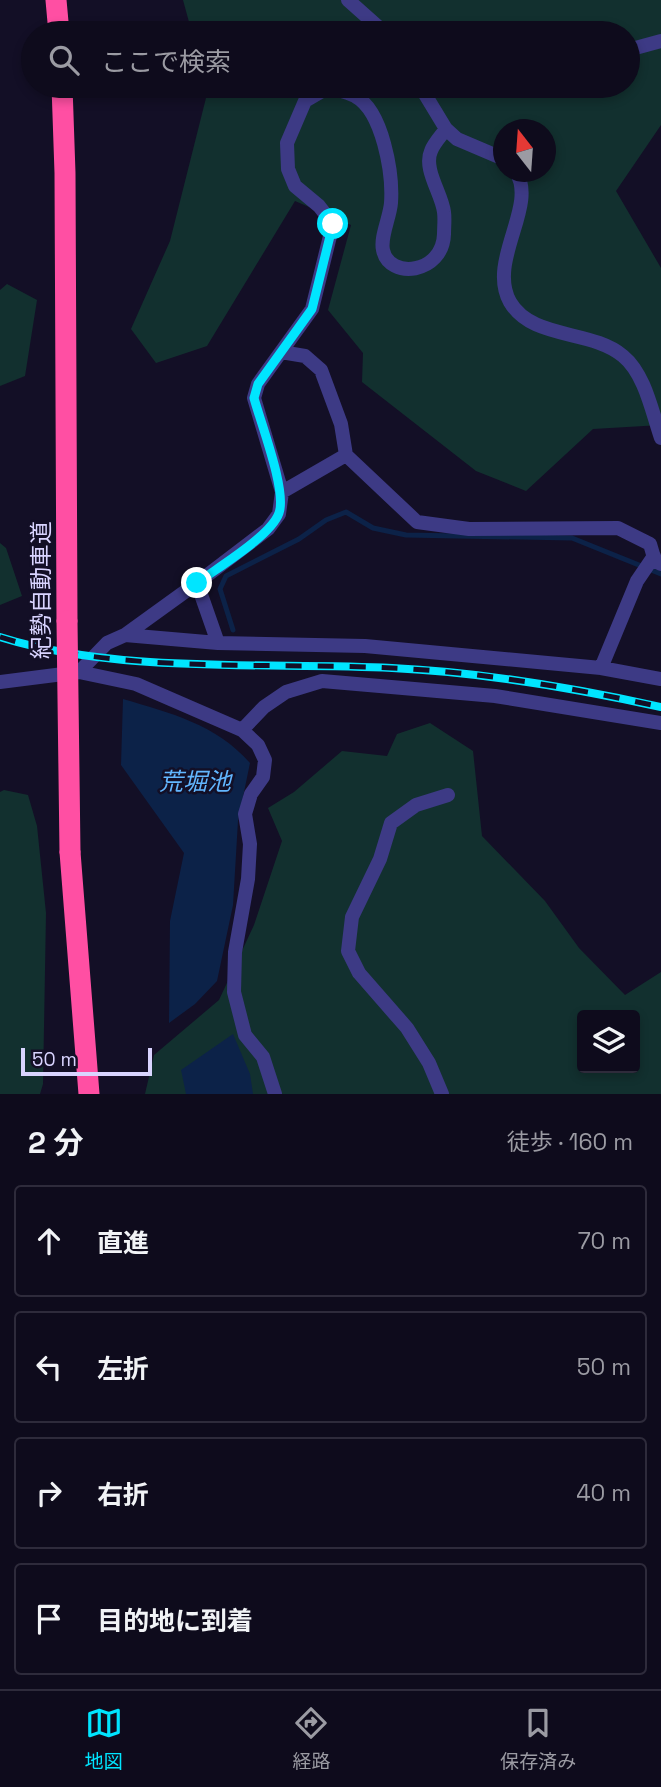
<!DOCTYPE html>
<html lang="ja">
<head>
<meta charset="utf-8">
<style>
  body { margin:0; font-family:"Space Grotesk","Noto Sans JP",sans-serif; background:#1c1929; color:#f1f3f6 }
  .controls { position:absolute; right:21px; bottom:21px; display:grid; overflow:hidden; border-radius:7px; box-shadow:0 4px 10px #0003 }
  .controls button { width:63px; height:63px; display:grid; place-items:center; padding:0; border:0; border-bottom:2px solid #2e2b3b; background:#0e0b1c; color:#f1f3f6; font:35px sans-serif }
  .compass { position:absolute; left:493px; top:119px; width:63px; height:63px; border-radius:50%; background:#0e0b1c; box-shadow:0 4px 10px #0003; rotate:343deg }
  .scale { position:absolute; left:21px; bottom:18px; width:131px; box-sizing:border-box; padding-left:7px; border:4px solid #d9d4ff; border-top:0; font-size:19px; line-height:24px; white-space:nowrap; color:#d9d4ff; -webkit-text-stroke:5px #130f26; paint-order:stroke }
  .stop { position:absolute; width:21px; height:21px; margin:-16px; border:5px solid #00e5ff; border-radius:50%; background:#fff }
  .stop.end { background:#00e5ff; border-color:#fff; box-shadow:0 2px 7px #0008 }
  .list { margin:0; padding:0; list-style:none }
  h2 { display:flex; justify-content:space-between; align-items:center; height:91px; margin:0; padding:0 28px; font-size:30px }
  h2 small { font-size:23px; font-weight:400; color:#9b9ba3 }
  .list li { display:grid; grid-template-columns:46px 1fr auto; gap:21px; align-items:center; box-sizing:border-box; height:112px; margin:0 14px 14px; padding:0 14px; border:2px solid #2e2b3b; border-radius:7px }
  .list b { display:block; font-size:26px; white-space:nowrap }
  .list em { font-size:23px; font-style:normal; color:#9b9ba3 }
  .icon { flex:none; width:38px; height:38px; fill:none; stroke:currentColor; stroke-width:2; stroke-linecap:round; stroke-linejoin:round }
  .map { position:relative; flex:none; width:661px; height:1094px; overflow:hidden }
  .search { position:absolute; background:#0e0b1c; box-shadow:0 4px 10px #0003; left:21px; right:21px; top:21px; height:77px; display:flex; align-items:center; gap:18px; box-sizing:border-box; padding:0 24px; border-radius:38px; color:#9b9ba3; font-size:26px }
  .sheet { height:595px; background:#0e0b1c }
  nav { display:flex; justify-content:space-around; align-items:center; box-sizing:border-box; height:98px; border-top:2px solid #2e2b3b; background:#0e0b1c; font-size:19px; color:#9b9ba3 }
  nav a { display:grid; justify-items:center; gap:4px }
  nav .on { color:#00e5ff }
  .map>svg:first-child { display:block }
  .green { fill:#12302f; fill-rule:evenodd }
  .water { fill:#0c2248 }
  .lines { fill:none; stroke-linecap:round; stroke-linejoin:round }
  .stream { stroke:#0c2248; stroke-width:5 }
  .street { stroke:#3d3a85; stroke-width:14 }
  .highway { stroke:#ff4fa3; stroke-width:21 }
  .rail-casing { stroke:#00e5ff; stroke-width:8 }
  .rail { stroke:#130f26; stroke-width:5; stroke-dasharray:16; stroke-linecap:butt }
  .highway-bridge { stroke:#ff4fa3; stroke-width:21 }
  .route { stroke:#00e5ff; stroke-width:9 }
  .labels { text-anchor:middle; stroke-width:5; stroke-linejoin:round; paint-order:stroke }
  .street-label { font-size:23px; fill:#d9d4ff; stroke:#130f26 }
  .water-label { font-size:24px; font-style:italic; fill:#62b6ff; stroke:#130f26 }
</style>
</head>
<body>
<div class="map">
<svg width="661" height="1094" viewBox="0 0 661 1094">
  <rect width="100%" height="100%" fill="#130f26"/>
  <path class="green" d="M 183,0 L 661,0 L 661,125 L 616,191 L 661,268 L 661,425 L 593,429 L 526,491 L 476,471 L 362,382 L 363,353 L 328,310 L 351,225 L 295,201 L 207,346 L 156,363 L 131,329 L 170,241 L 207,94 L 205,86 L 628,86 L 628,33 L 192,33 ZM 504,130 L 546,130 L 546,172 L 504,172 Z
    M 7,284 L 37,300 L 25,376 L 0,386 L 0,290 Z
    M 0,543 L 6,548 L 22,596 L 0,605 Z
    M 430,723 L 473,751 L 482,836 L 545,901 L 579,948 L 625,995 L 661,972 L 661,1094 L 145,1094 L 154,1055 L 219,1000 L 254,925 L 282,841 L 268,808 L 294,792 L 342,751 L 387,756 L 397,734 ZM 582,1015 L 635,1015 L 635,1068 L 582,1068 Z
    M 4,790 L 28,795 L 37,826 L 46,913 L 43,1084 L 40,1094 L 0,1094 L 0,792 Z"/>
  <path class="water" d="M 123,699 C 170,713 216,724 250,763 L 238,821 L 233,905 L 217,981 L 195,1004 L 169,1023 L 170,921 L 184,853 L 121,765 Z
    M 233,1034 L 250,1074 L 253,1094 L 186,1094 L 181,1070 Z"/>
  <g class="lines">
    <path class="stream" d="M 233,630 L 220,589 L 226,576 L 299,539 L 326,520 L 346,512 L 373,528 L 406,535 L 572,538 L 661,574"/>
    <path class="street" d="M 348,0 L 385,33
      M 628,50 L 661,41
      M 446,129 L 457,139 L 504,159
      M 516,172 C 538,206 487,261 510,302 C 532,340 591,329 623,356 C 645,374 652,412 661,438
      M 281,352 L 305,356 L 321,370 L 341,424 L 346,455 L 417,522 L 469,529 L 618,528 L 650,544 L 655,561 L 661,564
      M 282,492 L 346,455
      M 197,583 L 218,643
      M 125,635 L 218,643 L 365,646 L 601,668 L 661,679
      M 601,668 L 637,581 L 654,556
      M 79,672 L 107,643 L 125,635 L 197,583 L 268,529 L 279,514 L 282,492 L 254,398 L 258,384 L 312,309 L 333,224 L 319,206 L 295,186 L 288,169 L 287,143 L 305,101 L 329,87 C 338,90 347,92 355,96 C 383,111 393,174 391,203 C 390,217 380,237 383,250 C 389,280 443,274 444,234 C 444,227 445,219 444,212 C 442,194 423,169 431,151 C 434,143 441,136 446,129 L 420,86
      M 0,682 L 79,672 L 136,684 L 242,730 L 258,745 L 265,760 L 263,777 L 251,794 L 245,814 L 250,844 L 248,879 L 235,952 L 234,992 L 245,1035 L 263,1057 L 275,1094
      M 242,730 L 264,707 L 286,692 L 322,681 L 495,696 L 661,723
      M 442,1094 L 429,1063 L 407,1028 L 359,973 L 348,951 L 352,917 L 380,859 L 391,823 L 416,805 L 448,795"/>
    <path class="highway" d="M 56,0 L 59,33
      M 62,86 L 65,173 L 67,621
      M 70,852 L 89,1094"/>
    <g class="rail-casing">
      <path id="rail" d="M 0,637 C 118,674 268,662 392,668 C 481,672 574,688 661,707"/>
    </g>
    <use href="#rail" class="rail"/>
    <path class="highway-bridge" d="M 67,621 L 70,852"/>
  </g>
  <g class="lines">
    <path class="route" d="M 197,583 C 217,568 271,536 279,513 C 287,491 261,424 254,398 L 258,384 L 312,309 L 333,224"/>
  </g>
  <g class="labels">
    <g class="street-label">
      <text transform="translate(41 590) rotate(-90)" y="8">紀勢自動車道</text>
    </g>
    <g class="water-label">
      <text x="195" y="790">荒堀池</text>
    </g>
  </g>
</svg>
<div class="controls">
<button><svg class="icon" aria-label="layers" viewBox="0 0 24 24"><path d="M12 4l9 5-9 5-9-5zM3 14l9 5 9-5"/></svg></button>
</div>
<svg class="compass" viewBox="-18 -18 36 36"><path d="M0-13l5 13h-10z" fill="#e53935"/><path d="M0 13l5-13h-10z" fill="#9b9ba3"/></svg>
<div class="scale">50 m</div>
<div class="stop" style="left:333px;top:224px"></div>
<div class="stop end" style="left:197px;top:583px"></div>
<div class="search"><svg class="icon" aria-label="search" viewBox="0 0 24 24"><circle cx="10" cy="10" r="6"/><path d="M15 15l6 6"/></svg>ここで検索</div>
</div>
<section class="sheet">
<h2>2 分<small>徒歩 · 160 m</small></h2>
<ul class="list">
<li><svg class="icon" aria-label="ahead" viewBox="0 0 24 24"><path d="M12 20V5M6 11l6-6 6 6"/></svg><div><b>直進</b></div><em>70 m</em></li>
<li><svg class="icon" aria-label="left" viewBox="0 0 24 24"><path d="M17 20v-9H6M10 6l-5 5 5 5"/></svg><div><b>左折</b></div><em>50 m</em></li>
<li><svg class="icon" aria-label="right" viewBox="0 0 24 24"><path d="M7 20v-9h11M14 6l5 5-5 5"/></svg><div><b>右折</b></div><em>40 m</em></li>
<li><svg class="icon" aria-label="arrive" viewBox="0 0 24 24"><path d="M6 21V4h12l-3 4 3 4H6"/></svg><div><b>目的地に到着</b></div></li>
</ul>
</section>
<nav>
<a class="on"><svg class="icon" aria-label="map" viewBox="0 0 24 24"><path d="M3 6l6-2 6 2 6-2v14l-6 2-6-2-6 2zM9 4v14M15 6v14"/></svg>地図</a>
<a><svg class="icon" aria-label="directions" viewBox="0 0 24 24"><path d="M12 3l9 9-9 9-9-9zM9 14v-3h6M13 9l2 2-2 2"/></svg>経路</a>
<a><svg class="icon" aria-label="saved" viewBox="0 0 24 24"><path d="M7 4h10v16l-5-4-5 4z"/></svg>保存済み</a>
</nav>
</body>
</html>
